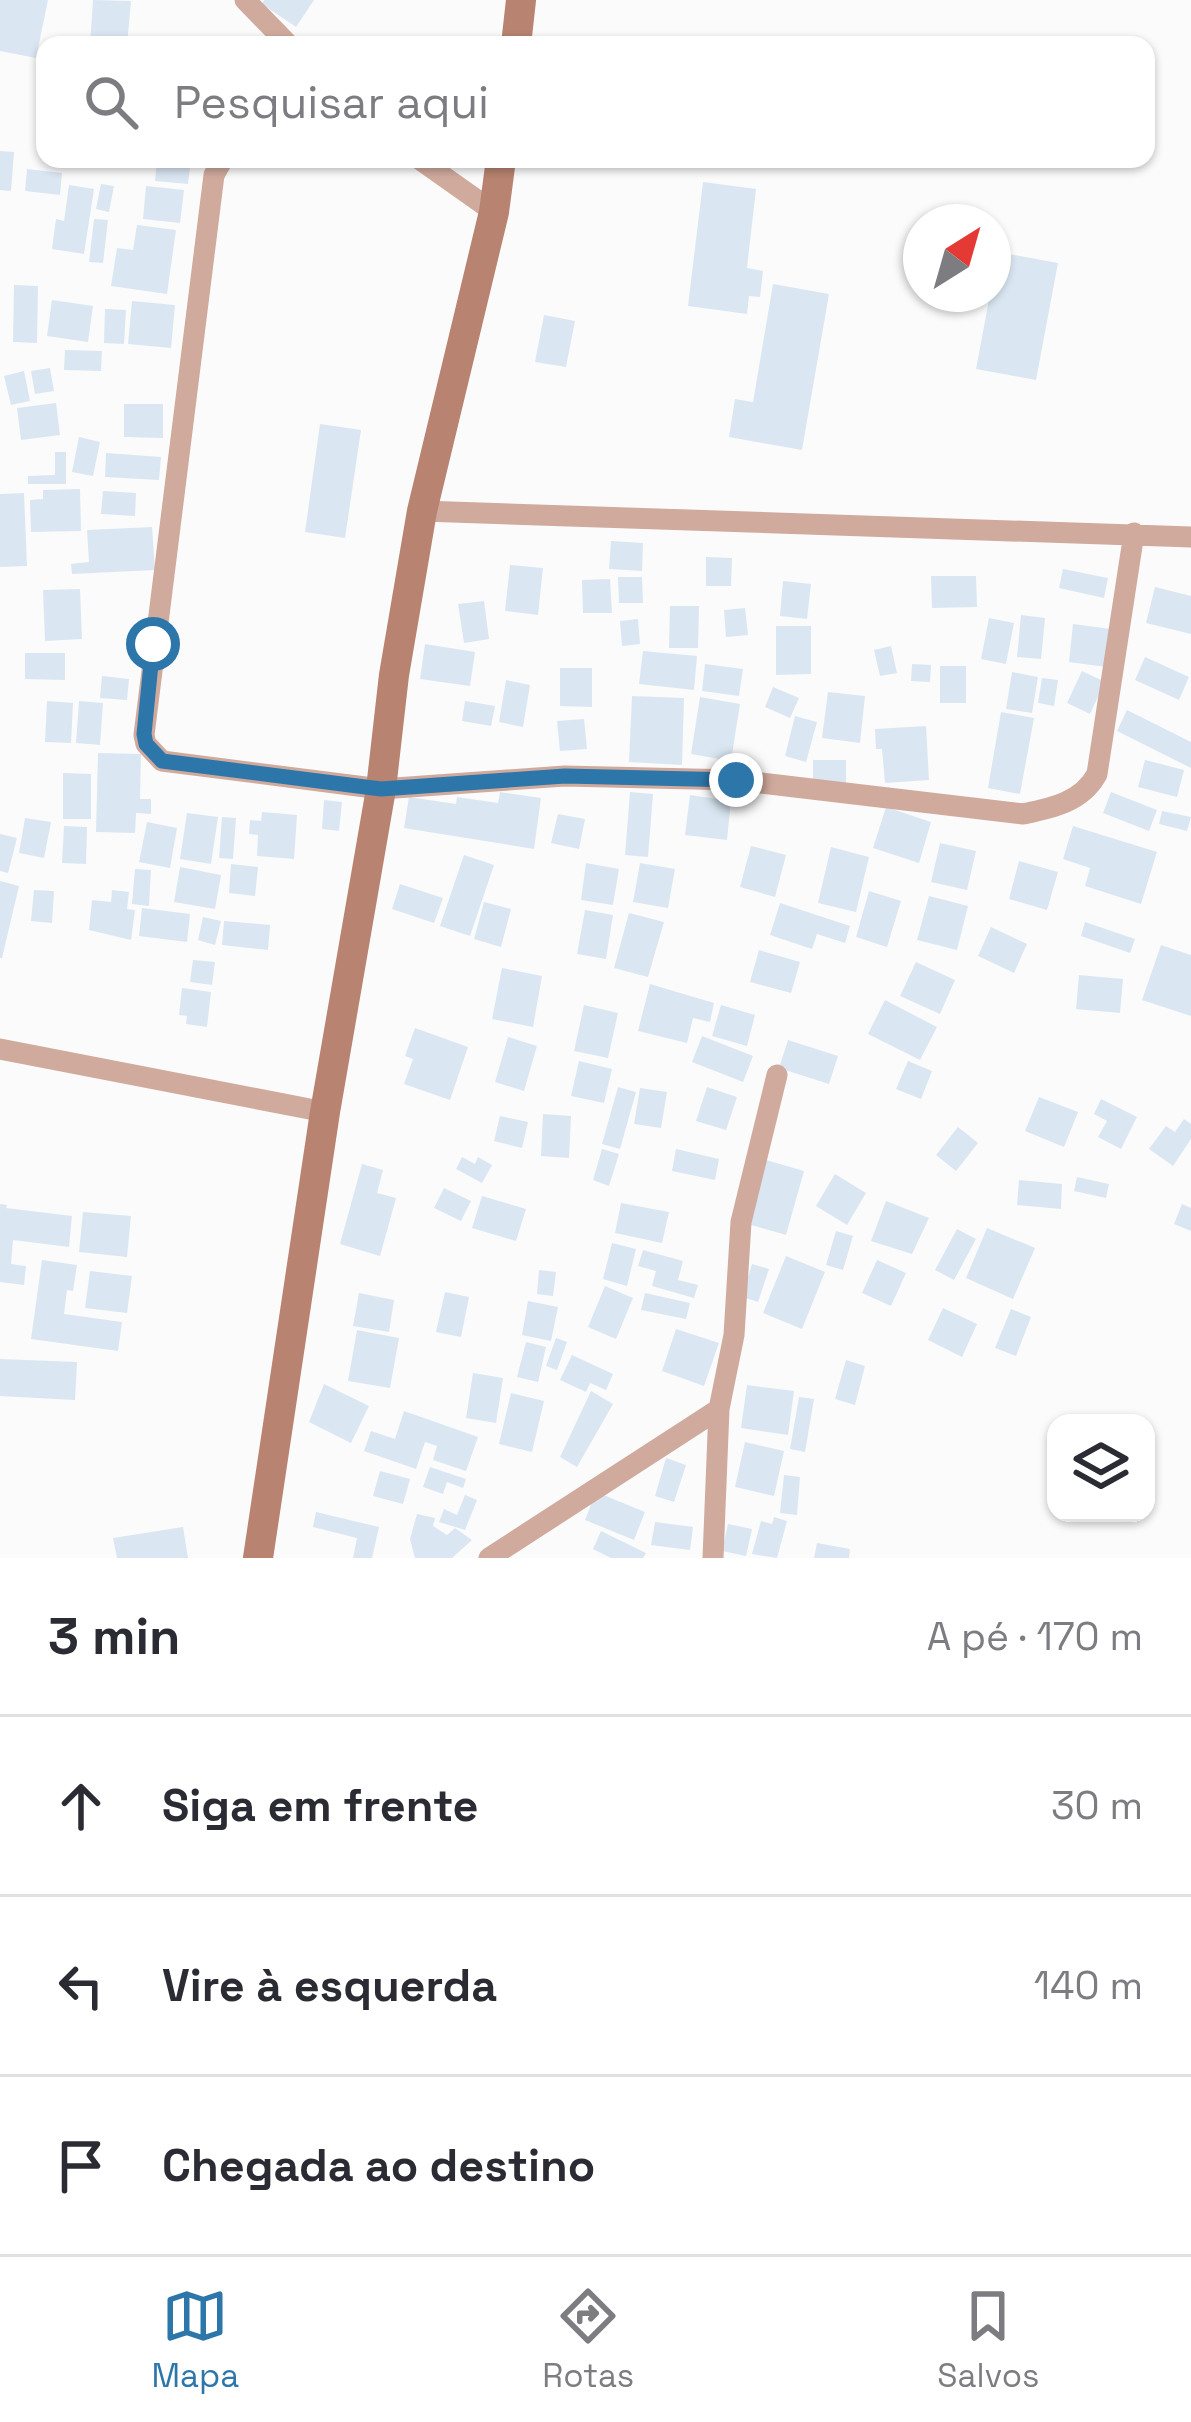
<!DOCTYPE html>
<html lang="pt">
<head>
<meta charset="utf-8">
<style>
  body { margin:0; font-family:"Space Grotesk",sans-serif; background:#f2f2f3; color:#2b2b33 }
  .controls { position:absolute; right:36px; bottom:36px; display:grid; overflow:hidden; border-radius:24px; box-shadow:0 3px 9px #0004 }
  .controls button { width:108px; height:108px; display:grid; place-items:center; padding:0; border:0; border-bottom:3px solid #e1e1e2; background:#fff; color:#2b2b33; font:60px sans-serif }
  .compass { position:absolute; left:903px; top:204px; width:108px; height:108px; border-radius:50%; background:#fff; box-shadow:0 3px 9px #0004; rotate:37deg }
  .stop { position:absolute; width:36px; height:36px; margin:-27px; border:9px solid #2d76aa; border-radius:50%; background:#fff }
  .stop.end { background:#2d76aa; border-color:#fff; box-shadow:0 3px 12px #0008 }
  .list { margin:0; padding:0; list-style:none }
  h2 { display:flex; justify-content:space-between; align-items:center; height:156px; margin:0; padding:0 48px; font-size:51px }
  h2 small { font-size:39px; font-weight:400; color:#7c7c81 }
  .list li { display:grid; grid-template-columns:78px 1fr auto; gap:36px; align-items:center; box-sizing:border-box; height:180px; padding:0 48px; border-top:3px solid #e1e1e2 }
  .list b { display:block; font-size:45px; white-space:nowrap }
  .list em { font-size:39px; font-style:normal; color:#7c7c81 }
  .icon { flex:none; width:66px; height:66px; fill:none; stroke:currentColor; stroke-width:2; stroke-linecap:round; stroke-linejoin:round }
  .map { position:relative; flex:none; width:1191px; height:1558px; overflow:hidden }
  .search { position:absolute; background:#fff; box-shadow:0 3px 9px #0004; left:36px; right:36px; top:36px; height:132px; display:flex; align-items:center; gap:30px; box-sizing:border-box; padding:0 42px; border-radius:24px; color:#7c7c81; font-size:45px }
  .sheet { height:696px; background:#fff }
  nav { display:flex; justify-content:space-around; align-items:center; box-sizing:border-box; height:168px; border-top:3px solid #e1e1e2; background:#fff; font-size:33px; color:#7c7c81 }
  nav a { display:grid; justify-items:center; gap:6px }
  nav .on { color:#2d76aa }
  .map>svg:first-child { display:block }
  .building { fill:#dae7f2 }
  .lines { fill:none; stroke-linecap:round; stroke-linejoin:round }
  .minor { stroke:#d0aa9d; stroke-width:21 }
  .secondary { stroke:#b88370; stroke-width:30 }
  .route { stroke:#2d76aa; stroke-width:15 }
</style>
</head>
<body>
<div class="map">
<svg width="1191" height="1558" viewBox="0 0 1191 1558">
  <rect width="100%" height="100%" fill="#fbfbfb"/>
  <path class="building" d="M 0,0 L 48,0 L 36,58 L 0,51 Z
    M 93,0 L 131,1 L 127,45 L 90,45 Z
    M 264,0 L 314,0 L 296,27 L 262,4 Z
    M 0,151 L 14,152 L 11,191 L 0,190 Z
    M 157,159 L 191,159 L 188,184 L 155,181 Z
    M 27,169 L 62,173 L 60,195 L 25,191 Z
    M 703,182 L 756,189 L 747,268 L 763,271 L 760,297 L 749,296 L 747,314 L 688,306 Z
    M 101,184 L 114,186 L 109,212 L 96,209 Z
    M 69,185 L 94,189 L 84,254 L 52,249 L 56,219 L 64,221 Z
    M 146,186 L 184,190 L 180,223 L 143,219 Z
    M 94,219 L 108,220 L 103,263 L 89,262 Z
    M 137,225 L 176,230 L 167,294 L 111,286 L 117,248 L 133,250 Z
    M 998,252 L 1058,263 L 1036,380 L 976,369 Z
    M 773,284 L 829,294 L 802,450 L 729,437 L 735,399 L 753,402 Z
    M 14,285 L 38,286 L 37,343 L 13,342 Z
    M 52,300 L 93,306 L 88,342 L 47,336 Z
    M 132,301 L 175,305 L 171,348 L 128,344 Z
    M 105,309 L 126,310 L 124,344 L 104,343 Z
    M 544,315 L 575,321 L 566,367 L 535,362 Z
    M 65,350 L 102,351 L 101,371 L 64,370 Z
    M 50,368 L 54,391 L 35,394 L 31,371 Z
    M 24,371 L 30,401 L 11,405 L 4,376 Z
    M 56,403 L 60,435 L 21,440 L 17,408 Z
    M 124,404 L 163,404 L 163,438 L 124,437 Z
    M 320,424 L 361,430 L 345,538 L 305,532 Z
    M 79,437 L 100,442 L 93,476 L 72,472 Z
    M 55,452 L 66,452 L 66,484 L 28,484 L 28,476 L 55,475 Z
    M 106,453 L 161,457 L 159,480 L 105,477 Z
    M 80,489 L 81,531 L 31,532 L 30,500 L 43,499 L 43,490 Z
    M 103,491 L 136,493 L 135,516 L 101,514 Z
    M 24,493 L 27,566 L 0,567 L 0,494 Z
    M 152,527 L 155,570 L 72,574 L 71,564 L 89,562 L 87,530 Z
    M 611,541 L 643,543 L 642,571 L 609,569 Z
    M 706,557 L 732,558 L 731,586 L 706,586 Z
    M 510,565 L 543,568 L 538,615 L 505,611 Z
    M 1063,569 L 1108,578 L 1104,598 L 1059,588 Z
    M 931,576 L 976,576 L 977,607 L 932,608 Z
    M 618,577 L 642,577 L 643,603 L 619,603 Z
    M 610,579 L 612,613 L 583,613 L 582,580 Z
    M 783,581 L 811,584 L 807,619 L 780,616 Z
    M 1155,587 L 1191,596 L 1191,634 L 1146,623 Z
    M 80,589 L 82,639 L 45,641 L 43,590 Z
    M 484,601 L 489,639 L 464,643 L 458,604 Z
    M 670,606 L 699,606 L 698,648 L 669,648 Z
    M 745,608 L 748,635 L 726,637 L 724,610 Z
    M 1021,615 L 1045,618 L 1041,659 L 1017,657 Z
    M 989,618 L 1014,623 L 1006,664 L 981,659 Z
    M 638,619 L 640,644 L 622,646 L 620,621 Z
    M 1073,624 L 1111,629 L 1106,667 L 1069,662 Z
    M 776,626 L 811,626 L 811,674 L 776,675 Z
    M 425,644 L 475,652 L 470,686 L 420,679 Z
    M 891,646 L 897,673 L 880,676 L 874,650 Z
    M 643,651 L 697,656 L 694,690 L 639,684 Z
    M 25,653 L 65,653 L 65,680 L 25,679 Z
    M 1145,657 L 1189,677 L 1179,700 L 1135,680 Z
    M 705,664 L 743,669 L 739,696 L 702,691 Z
    M 912,664 L 931,665 L 930,682 L 911,681 Z
    M 940,666 L 966,666 L 966,703 L 940,703 Z
    M 560,668 L 592,668 L 592,707 L 560,706 Z
    M 1082,671 L 1105,682 L 1090,714 L 1067,703 Z
    M 1012,672 L 1038,677 L 1032,713 L 1006,709 Z
    M 102,676 L 129,679 L 127,700 L 100,698 Z
    M 1042,678 L 1058,680 L 1054,706 L 1038,703 Z
    M 506,680 L 530,685 L 523,727 L 499,722 Z
    M 773,687 L 799,698 L 790,718 L 765,707 Z
    M 828,692 L 865,696 L 860,743 L 822,738 Z
    M 632,696 L 684,698 L 682,765 L 629,762 Z
    M 700,697 L 740,704 L 731,761 L 691,754 Z
    M 47,701 L 73,703 L 71,743 L 45,742 Z
    M 79,701 L 103,703 L 100,745 L 76,743 Z
    M 465,701 L 495,706 L 491,726 L 462,721 Z
    M 1127,710 L 1191,742 L 1191,768 L 1117,731 Z
    M 1001,712 L 1034,718 L 1020,794 L 988,788 Z
    M 795,716 L 817,722 L 806,762 L 785,756 Z
    M 584,719 L 587,749 L 560,751 L 557,721 Z
    M 926,726 L 929,780 L 885,783 L 882,749 L 876,749 L 875,729 Z
    M 98,753 L 141,754 L 140,799 L 151,799 L 151,814 L 136,813 L 135,833 L 96,832 Z
    M 813,760 L 846,760 L 846,786 L 813,786 Z
    M 1145,760 L 1184,770 L 1177,797 L 1138,787 Z
    M 63,773 L 91,774 L 91,819 L 63,819 Z
    M 500,792 L 541,798 L 534,849 L 404,828 L 409,797 L 456,804 L 457,797 L 498,803 Z
    M 630,792 L 653,794 L 648,857 L 625,855 Z
    M 1111,792 L 1157,810 L 1149,831 L 1103,813 Z
    M 690,795 L 731,801 L 727,840 L 685,835 Z
    M 324,800 L 342,802 L 339,831 L 322,829 Z
    M 886,807 L 931,822 L 919,863 L 873,848 Z
    M 1162,811 L 1191,817 L 1187,831 L 1159,824 Z
    M 262,812 L 297,815 L 294,859 L 257,856 L 258,835 L 249,834 L 250,820 L 261,821 Z
    M 187,813 L 218,817 L 211,864 L 180,859 Z
    M 558,814 L 585,819 L 579,849 L 551,843 Z
    M 222,817 L 236,818 L 233,859 L 219,858 Z
    M 25,818 L 51,822 L 44,858 L 19,853 Z
    M 147,822 L 177,828 L 170,868 L 139,862 Z
    M 64,826 L 87,827 L 86,864 L 62,863 Z
    M 1073,826 L 1157,852 L 1141,904 L 1085,886 L 1090,868 L 1063,859 Z
    M 0,834 L 17,838 L 8,873 L 0,871 Z
    M 940,843 L 976,851 L 967,890 L 931,882 Z
    M 751,846 L 786,855 L 775,897 L 740,887 Z
    M 831,847 L 869,857 L 856,912 L 818,903 Z
    M 464,855 L 494,865 L 470,936 L 440,926 Z
    M 1019,861 L 1058,872 L 1047,910 L 1009,899 Z
    M 586,863 L 619,869 L 613,905 L 581,900 Z
    M 640,863 L 675,869 L 668,908 L 633,902 Z
    M 231,864 L 258,867 L 255,896 L 229,893 Z
    M 180,867 L 221,875 L 215,909 L 174,902 Z
    M 135,869 L 151,870 L 149,906 L 132,904 Z
    M 0,881 L 19,886 L 2,958 L 0,958 Z
    M 400,884 L 443,898 L 434,923 L 392,909 Z
    M 34,890 L 54,891 L 52,923 L 31,921 Z
    M 112,890 L 129,892 L 127,909 L 135,910 L 131,940 L 89,930 L 92,900 L 111,902 Z
    M 869,891 L 901,901 L 887,947 L 856,937 Z
    M 929,896 L 968,906 L 957,950 L 917,940 Z
    M 484,902 L 511,909 L 501,947 L 474,939 Z
    M 780,903 L 850,926 L 845,943 L 817,934 L 812,949 L 770,935 Z
    M 142,908 L 190,914 L 187,942 L 139,936 Z
    M 585,910 L 613,915 L 606,959 L 577,954 Z
    M 629,913 L 664,922 L 648,977 L 614,968 Z
    M 203,917 L 221,921 L 215,945 L 198,940 Z
    M 224,921 L 270,925 L 268,950 L 222,945 Z
    M 1085,922 L 1135,939 L 1130,953 L 1081,936 Z
    M 991,927 L 1027,944 L 1014,973 L 978,956 Z
    M 1161,945 L 1191,955 L 1191,1016 L 1142,1000 Z
    M 759,950 L 800,962 L 791,993 L 750,982 Z
    M 193,960 L 215,962 L 212,985 L 190,982 Z
    M 916,962 L 955,980 L 940,1014 L 900,996 Z
    M 502,968 L 542,976 L 533,1027 L 492,1019 Z
    M 1079,975 L 1123,979 L 1120,1013 L 1076,1009 Z
    M 650,984 L 714,1003 L 710,1022 L 693,1018 L 687,1043 L 638,1031 Z
    M 182,988 L 211,992 L 207,1027 L 186,1024 L 187,1016 L 179,1015 Z
    M 885,1000 L 937,1027 L 920,1060 L 868,1034 Z
    M 584,1005 L 618,1013 L 608,1058 L 574,1051 Z
    M 721,1005 L 755,1015 L 747,1046 L 712,1036 Z
    M 415,1028 L 468,1047 L 450,1100 L 404,1084 L 413,1059 L 405,1056 Z
    M 702,1036 L 753,1056 L 743,1082 L 692,1062 Z
    M 508,1037 L 537,1046 L 524,1091 L 495,1082 Z
    M 788,1040 L 838,1056 L 829,1084 L 779,1068 Z
    M 579,1061 L 612,1069 L 604,1103 L 571,1096 Z
    M 908,1061 L 932,1071 L 921,1099 L 896,1089 Z
    M 618,1087 L 636,1092 L 620,1149 L 602,1144 Z
    M 707,1087 L 737,1097 L 726,1130 L 696,1121 Z
    M 640,1088 L 667,1092 L 661,1128 L 634,1124 Z
    M 1039,1097 L 1078,1112 L 1064,1147 L 1025,1131 Z
    M 1101,1099 L 1137,1117 L 1121,1149 L 1098,1137 L 1107,1121 L 1094,1114 Z
    M 543,1114 L 571,1116 L 569,1158 L 541,1156 Z
    M 500,1116 L 528,1122 L 522,1148 L 494,1141 Z
    M 1184,1119 L 1191,1124 L 1191,1139 L 1173,1166 L 1149,1149 L 1166,1126 L 1175,1132 Z
    M 958,1127 L 978,1143 L 956,1171 L 936,1155 Z
    M 602,1149 L 619,1154 L 609,1186 L 593,1180 Z
    M 676,1149 L 719,1159 L 715,1180 L 672,1171 Z
    M 462,1157 L 475,1164 L 478,1157 L 492,1165 L 482,1183 L 456,1169 Z
    M 766,1160 L 804,1171 L 786,1235 L 748,1224 Z
    M 362,1164 L 383,1170 L 377,1193 L 396,1198 L 380,1256 L 340,1244 Z
    M 835,1174 L 866,1193 L 847,1225 L 816,1206 Z
    M 1077,1177 L 1109,1184 L 1106,1198 L 1074,1191 Z
    M 1019,1180 L 1062,1184 L 1061,1209 L 1017,1205 Z
    M 444,1188 L 471,1201 L 461,1221 L 434,1208 Z
    M 482,1196 L 526,1209 L 516,1241 L 472,1228 Z
    M 886,1201 L 929,1218 L 912,1254 L 871,1241 Z
    M 621,1203 L 669,1212 L 662,1243 L 615,1233 Z
    M 0,1204 L 7,1205 L 6,1208 L 72,1216 L 69,1247 L 13,1240 L 11,1264 L 26,1266 L 24,1285 L 0,1282 Z
    M 1182,1204 L 1191,1208 L 1191,1231 L 1174,1224 Z
    M 83,1212 L 131,1216 L 127,1257 L 79,1252 Z
    M 987,1228 L 1035,1248 L 1013,1299 L 966,1278 Z
    M 957,1229 L 976,1239 L 954,1280 L 935,1270 Z
    M 836,1231 L 853,1236 L 843,1270 L 826,1265 Z
    M 612,1243 L 636,1249 L 627,1286 L 603,1279 Z
    M 643,1250 L 683,1261 L 678,1280 L 698,1285 L 694,1298 L 652,1286 L 656,1271 L 638,1266 Z
    M 786,1256 L 825,1272 L 802,1329 L 763,1313 Z
    M 42,1260 L 77,1265 L 73,1291 L 67,1290 L 64,1314 L 122,1322 L 118,1351 L 31,1339 Z
    M 877,1260 L 906,1273 L 891,1306 L 862,1293 Z
    M 752,1264 L 769,1269 L 758,1302 L 742,1297 Z
    M 539,1270 L 556,1272 L 553,1296 L 537,1294 Z
    M 90,1271 L 132,1276 L 127,1313 L 85,1308 Z
    M 605,1286 L 633,1298 L 616,1339 L 588,1327 Z
    M 445,1292 L 469,1297 L 461,1337 L 436,1332 Z
    M 359,1293 L 394,1300 L 389,1332 L 353,1326 Z
    M 645,1293 L 690,1303 L 686,1319 L 641,1310 Z
    M 528,1301 L 558,1307 L 551,1341 L 522,1335 Z
    M 943,1308 L 977,1324 L 962,1357 L 928,1340 Z
    M 1011,1309 L 1031,1317 L 1016,1356 L 995,1348 Z
    M 676,1329 L 719,1343 L 704,1386 L 662,1371 Z
    M 357,1330 L 399,1338 L 390,1388 L 348,1381 Z
    M 556,1338 L 567,1342 L 557,1370 L 546,1366 Z
    M 526,1342 L 546,1347 L 538,1382 L 517,1377 Z
    M 572,1355 L 613,1374 L 606,1390 L 590,1383 L 586,1392 L 560,1380 Z
    M 0,1359 L 77,1362 L 75,1400 L 0,1396 Z
    M 846,1360 L 865,1366 L 855,1405 L 835,1399 Z
    M 473,1373 L 503,1378 L 496,1423 L 466,1418 Z
    M 324,1384 L 369,1406 L 351,1443 L 309,1422 Z
    M 747,1385 L 794,1391 L 788,1435 L 741,1428 Z
    M 591,1391 L 613,1404 L 577,1467 L 560,1457 Z
    M 511,1393 L 544,1401 L 532,1452 L 499,1444 Z
    M 799,1397 L 814,1399 L 805,1452 L 790,1449 Z
    M 404,1411 L 478,1437 L 466,1471 L 433,1460 L 437,1446 L 425,1442 L 416,1469 L 364,1451 L 371,1431 L 395,1439 Z
    M 745,1442 L 784,1451 L 774,1496 L 735,1487 Z
    M 666,1458 L 686,1465 L 674,1502 L 655,1496 Z
    M 430,1467 L 466,1479 L 463,1488 L 447,1482 L 443,1494 L 423,1487 Z
    M 380,1471 L 410,1479 L 403,1504 L 373,1496 Z
    M 784,1475 L 800,1477 L 797,1515 L 780,1513 Z
    M 596,1492 L 645,1512 L 634,1540 L 585,1520 Z
    M 465,1495 L 477,1500 L 465,1530 L 439,1522 L 444,1509 L 457,1515 Z
    M 316,1512 L 379,1527 L 372,1558 L 353,1558 L 357,1538 L 313,1527 Z
    M 417,1514 L 435,1518 L 433,1526 L 447,1535 L 455,1528 L 472,1540 L 452,1558 L 415,1558 L 410,1539 Z
    M 774,1517 L 787,1521 L 777,1558 L 752,1554 L 761,1521 L 772,1524 Z
    M 655,1522 L 693,1527 L 690,1550 L 651,1545 Z
    M 728,1524 L 752,1529 L 746,1556 L 722,1551 Z
    M 183,1527 L 188,1558 L 117,1558 L 113,1538 Z
    M 601,1531 L 646,1553 L 643,1558 L 611,1558 L 593,1549 Z
    M 817,1543 L 850,1549 L 849,1558 L 814,1558 Z"/>
  <g class="lines">
    <path class="minor" d="M 245,0 L 289,45
      M 223,159 L 214,175 L 144,735 L 146,744 L 162,761 L 381,789 L 565,776 L 736,780 L 1023,814 C 1052,808 1082,802 1097,774 L 1134,533
      M 419,159 L 494,212
      M 422,511 L 1191,537
      M 0,1049 L 325,1112
      M 489,1558 L 719,1409
      M 713,1558 L 719,1409 L 734,1335 L 741,1222 L 777,1075"/>
    <path class="secondary" d="M 516,45 L 521,0
      M 258,1558 L 325,1112 L 381,789 L 394,675 L 422,511 L 494,212 L 501,159"/>
  </g>
  <g class="lines">
    <path class="route" d="M 153,644 L 144,734 L 146,744 L 162,761 L 381,789 L 565,776 L 736,780"/>
  </g>
</svg>
<div class="controls">
<button><svg class="icon" aria-label="layers" viewBox="0 0 24 24"><path d="M12 4l9 5-9 5-9-5zM3 14l9 5 9-5"/></svg></button>
</div>
<svg class="compass" viewBox="-18 -18 36 36"><path d="M0-13l5 13h-10z" fill="#e53935"/><path d="M0 13l5-13h-10z" fill="#7c7c81"/></svg>
<div class="stop" style="left:153px;top:644px"></div>
<div class="stop end" style="left:736px;top:780px"></div>
<div class="search"><svg class="icon" aria-label="search" viewBox="0 0 24 24"><circle cx="10" cy="10" r="6"/><path d="M15 15l6 6"/></svg>Pesquisar aqui</div>
</div>
<section class="sheet">
<h2>3 min<small>A pé · 170 m</small></h2>
<ul class="list">
<li><svg class="icon" aria-label="ahead" viewBox="0 0 24 24"><path d="M12 20V5M6 11l6-6 6 6"/></svg><div><b>Siga em frente</b></div><em>30 m</em></li>
<li><svg class="icon" aria-label="left" viewBox="0 0 24 24"><path d="M17 20v-9H6M10 6l-5 5 5 5"/></svg><div><b>Vire à esquerda</b></div><em>140 m</em></li>
<li><svg class="icon" aria-label="arrive" viewBox="0 0 24 24"><path d="M6 21V4h12l-3 4 3 4H6"/></svg><div><b>Chegada ao destino</b></div></li>
</ul>
</section>
<nav>
<a class="on"><svg class="icon" aria-label="map" viewBox="0 0 24 24"><path d="M3 6l6-2 6 2 6-2v14l-6 2-6-2-6 2zM9 4v14M15 6v14"/></svg>Mapa</a>
<a><svg class="icon" aria-label="directions" viewBox="0 0 24 24"><path d="M12 3l9 9-9 9-9-9zM9 14v-3h6M13 9l2 2-2 2"/></svg>Rotas</a>
<a><svg class="icon" aria-label="saved" viewBox="0 0 24 24"><path d="M7 4h10v16l-5-4-5 4z"/></svg>Salvos</a>
</nav>
</body>
</html>
